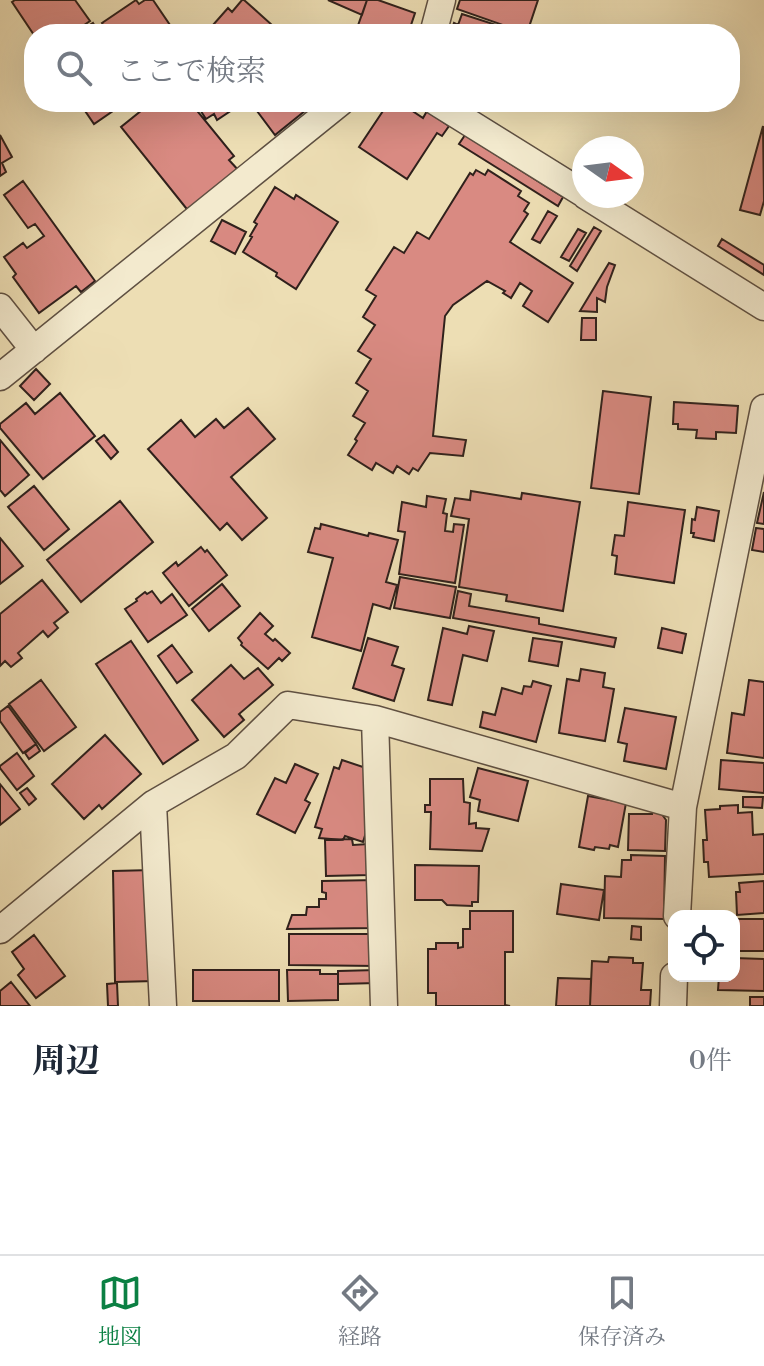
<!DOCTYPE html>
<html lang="ja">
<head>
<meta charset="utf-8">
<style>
  body { margin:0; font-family:"Libre Bodoni","Noto Serif JP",serif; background:#f6f6f7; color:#1f2937 }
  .controls { position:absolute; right:24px; bottom:24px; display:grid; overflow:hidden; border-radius:16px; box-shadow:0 8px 32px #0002 }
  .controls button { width:72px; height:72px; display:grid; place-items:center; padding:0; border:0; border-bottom:2px solid #e0e1e3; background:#fff; color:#1f2937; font:40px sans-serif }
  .compass { position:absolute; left:572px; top:136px; width:72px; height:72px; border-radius:50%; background:#fff; box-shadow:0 8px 32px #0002; rotate:104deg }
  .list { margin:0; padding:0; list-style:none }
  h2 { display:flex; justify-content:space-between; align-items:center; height:104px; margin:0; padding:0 32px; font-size:34px }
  h2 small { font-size:26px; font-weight:400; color:#747a83 }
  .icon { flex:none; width:44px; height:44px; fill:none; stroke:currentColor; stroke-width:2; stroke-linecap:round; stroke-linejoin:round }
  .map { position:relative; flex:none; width:764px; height:1006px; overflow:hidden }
  .search { position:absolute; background:#fff; box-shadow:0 8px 32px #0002; left:24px; right:24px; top:24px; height:88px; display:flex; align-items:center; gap:20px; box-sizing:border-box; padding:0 28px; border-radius:32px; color:#747a83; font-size:30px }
  .sheet { height:248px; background:#fff }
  nav { display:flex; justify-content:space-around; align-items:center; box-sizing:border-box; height:112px; border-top:2px solid #e0e1e3; background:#fff; font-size:22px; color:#747a83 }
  nav a { display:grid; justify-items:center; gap:4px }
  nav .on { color:#0b8043 }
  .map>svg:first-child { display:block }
  .building { fill:#d98a82; stroke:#30211c; stroke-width:2 }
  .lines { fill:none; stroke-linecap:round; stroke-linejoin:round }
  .minor-casing { stroke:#5f5042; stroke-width:29 }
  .minor { stroke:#f3eace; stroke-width:26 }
</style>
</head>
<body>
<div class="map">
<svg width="764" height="1006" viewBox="0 0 764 1006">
  <rect width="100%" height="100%" fill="#eddeb4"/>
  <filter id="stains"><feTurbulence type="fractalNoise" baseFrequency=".0025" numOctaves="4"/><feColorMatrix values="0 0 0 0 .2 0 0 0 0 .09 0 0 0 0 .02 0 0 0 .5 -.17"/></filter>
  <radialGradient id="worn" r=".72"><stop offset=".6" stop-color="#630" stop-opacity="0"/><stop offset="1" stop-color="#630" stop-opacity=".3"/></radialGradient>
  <path class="building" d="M 15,0 L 75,0 L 90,21 L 71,34 L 34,35 L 12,2 Z
    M 136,0 L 139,4 L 145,0 L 153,0 L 172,28 L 162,34 L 109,34 L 102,23 Z
    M 242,0 L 244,0 L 272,25 L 264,34 L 205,34 L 228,8 L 232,12 Z
    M 328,0 L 367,0 L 362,15 Z
    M 367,0 L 378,0 L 415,13 L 408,34 L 355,34 Z
    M 460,0 L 538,0 L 528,30 L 524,29 L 523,32 L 457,9 Z
    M 462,14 L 524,34 L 450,34 L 454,23 L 458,25 Z
    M 93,23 L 100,34 L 76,34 Z
    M 79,102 L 126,102 L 94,124 Z
    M 152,102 L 190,102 L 234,156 L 229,160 L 240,172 L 190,213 L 121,127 Z
    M 195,102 L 235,102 L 238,106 L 217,120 L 214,114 L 206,119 Z
    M 269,102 L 316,102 L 275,135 L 257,111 Z
    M 389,102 L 399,102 L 423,118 L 427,111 L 449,126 L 442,136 L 437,133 L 407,179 L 359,147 Z
    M 763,126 L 764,201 L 760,215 L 740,210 Z
    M 0,135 L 12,157 L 2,163 L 6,172 L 0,176 Z
    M 465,135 L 563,197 L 558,206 L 459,144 Z
    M 476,170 L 485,175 L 488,170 L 521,191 L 518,196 L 529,203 L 524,211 L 528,214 L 510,242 L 573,283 L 548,322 L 523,306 L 532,291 L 520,283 L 511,298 L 503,293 L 505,291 L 487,281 L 453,305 L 445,316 L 433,436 L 466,440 L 463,456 L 430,453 L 418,471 L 413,468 L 409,474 L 397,466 L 393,473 L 376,463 L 372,470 L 348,455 L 357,441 L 355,439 L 365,423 L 353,416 L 368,391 L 356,383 L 371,359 L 358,351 L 375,325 L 363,317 L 376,296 L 366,290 L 394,247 L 404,253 L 417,232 L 429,239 L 470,173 L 473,175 Z
    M 23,181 L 95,281 L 81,292 L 76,286 L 39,313 L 13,277 L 16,274 L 4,257 L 23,243 L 27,248 L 44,236 L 35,224 L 28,228 L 4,195 Z
    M 275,187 L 294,199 L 296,195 L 338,222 L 296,289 L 276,276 L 277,273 L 243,252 L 252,237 L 250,236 L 257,224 L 254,222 Z
    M 548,211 L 557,216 L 540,243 L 532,239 Z
    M 222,220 L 246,232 L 235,254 L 211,241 Z
    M 594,227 L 601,231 L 577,271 L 570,266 Z
    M 578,229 L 586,233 L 569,261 L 561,257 Z
    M 722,239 L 764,265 L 764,275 L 718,246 Z
    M 609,263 L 615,265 L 607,287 L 605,302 L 597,298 L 597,312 L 580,311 Z
    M 582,318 L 596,318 L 596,340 L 581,340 Z
    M 36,369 L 50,384 L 34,400 L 20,386 Z
    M 603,391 L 651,397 L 639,494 L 591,488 Z
    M 60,393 L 95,436 L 43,479 L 0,428 L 0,424 L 26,403 L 35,414 Z
    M 674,402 L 738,406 L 736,433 L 716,432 L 716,439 L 696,438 L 697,430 L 678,429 L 678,424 L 673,424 Z
    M 248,408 L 275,439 L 231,477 L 267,518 L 242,540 L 227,523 L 220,530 L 148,449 L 181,420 L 195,437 L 216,419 L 224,428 Z
    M 104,435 L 118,452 L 111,459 L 96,441 Z
    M 0,440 L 29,475 L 5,496 L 0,490 Z
    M 34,486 L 69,529 L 44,550 L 8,507 Z
    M 471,491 L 521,499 L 522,493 L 580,502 L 563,611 L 506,601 L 507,595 L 459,587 L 469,519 L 451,516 L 455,498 L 470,500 Z
    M 764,492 L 764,524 L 757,523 Z
    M 427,496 L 446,499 L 443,513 L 447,514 L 445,531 L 453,532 L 454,524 L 464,525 L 455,583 L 399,574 L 405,532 L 398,531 L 402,502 L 426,507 Z
    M 120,501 L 153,542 L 81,602 L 47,560 Z
    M 628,502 L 685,510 L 674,583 L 615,574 L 617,556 L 612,555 L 615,535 L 624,536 Z
    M 697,507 L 719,511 L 714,541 L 693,537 L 694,533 L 691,533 L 692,519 L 695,520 Z
    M 321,524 L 368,536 L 369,533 L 398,540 L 386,582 L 397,585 L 390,609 L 373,604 L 361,651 L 312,637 L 333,558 L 308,552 L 315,528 L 320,529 Z
    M 756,528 L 764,529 L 764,552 L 752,550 Z
    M 0,538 L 23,566 L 0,584 Z
    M 201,547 L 205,552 L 207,550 L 227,575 L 189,606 L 163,573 L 176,562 L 178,566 Z
    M 400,577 L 456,587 L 450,618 L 394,608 Z
    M 42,580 L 68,612 L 54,623 L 58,628 L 48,637 L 43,631 L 18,653 L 22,658 L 11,667 L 5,661 L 0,666 L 0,614 Z
    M 222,584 L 240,606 L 209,631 L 192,609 Z
    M 152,591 L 161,603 L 172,594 L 187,615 L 148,642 L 125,609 L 137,601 L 136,599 L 145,592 L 147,594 Z
    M 458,591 L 471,594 L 469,606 L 539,618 L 539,624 L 616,638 L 614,647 L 453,618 Z
    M 260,613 L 273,626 L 265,634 L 273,641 L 275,639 L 290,653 L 282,661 L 279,658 L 268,669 L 241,645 L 242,643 L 238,638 Z
    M 469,626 L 494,631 L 487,661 L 463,655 L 452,705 L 428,700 L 443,628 L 467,634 Z
    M 662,628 L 686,634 L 682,653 L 658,648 Z
    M 368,638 L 398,647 L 392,665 L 404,669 L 394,701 L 353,688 Z
    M 533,638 L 562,642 L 558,666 L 529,661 Z
    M 131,641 L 198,740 L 163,764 L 96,664 Z
    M 172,645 L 192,672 L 177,683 L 158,656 Z
    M 231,665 L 244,679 L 258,668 L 273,685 L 239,714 L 244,720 L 224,737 L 192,700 Z
    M 581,669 L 605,673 L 603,687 L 614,689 L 605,741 L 559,733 L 567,679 L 579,681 Z
    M 41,680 L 76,727 L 44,751 L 9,704 Z
    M 749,680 L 764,682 L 764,758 L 727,753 L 732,713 L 744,715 Z
    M 533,681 L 551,686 L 536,742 L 480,727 L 483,712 L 495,715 L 502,688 L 522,694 L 524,686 L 531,687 Z
    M 8,706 L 36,744 L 23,753 L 0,721 L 0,712 Z
    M 625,708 L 676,717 L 666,769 L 624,761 L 627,744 L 618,742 Z
    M 105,735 L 141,774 L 102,809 L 99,805 L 84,819 L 52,784 Z
    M 36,744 L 40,751 L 29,759 L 25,753 Z
    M 17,753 L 34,776 L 17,790 L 0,768 L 0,766 Z
    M 342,760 L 372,770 L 372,813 L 363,842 L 345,836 L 343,840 L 319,838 L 322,829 L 315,827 L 334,767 L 339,769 Z
    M 721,760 L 764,763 L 764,793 L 719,789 Z
    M 295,764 L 318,774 L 305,800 L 310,803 L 295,833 L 257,814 L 275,778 L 286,783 Z
    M 478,768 L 528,781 L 518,821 L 478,811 L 480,800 L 470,797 Z
    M 430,779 L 463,779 L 464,802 L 470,803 L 469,824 L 476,823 L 476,828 L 489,829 L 482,851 L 430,849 L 431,812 L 425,812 L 425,805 L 430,805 Z
    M 0,784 L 20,809 L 0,825 Z
    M 27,788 L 36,799 L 29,805 L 20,793 Z
    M 588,796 L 626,803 L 618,847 L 610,845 L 609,849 L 595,847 L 594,850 L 579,847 Z
    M 743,797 L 763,797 L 762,808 L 743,807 Z
    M 738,805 L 738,813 L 752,812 L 753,835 L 764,834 L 764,874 L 709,877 L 708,862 L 704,862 L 703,840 L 707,840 L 705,810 L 720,809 L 720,806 Z
    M 652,809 L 659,810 L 666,820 L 665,851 L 628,850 L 629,814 L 652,814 Z
    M 352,839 L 353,845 L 369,844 L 370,875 L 326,876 L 325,840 Z
    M 631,855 L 665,856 L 664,919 L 604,918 L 605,876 L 621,877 L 622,860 L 631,860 Z
    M 415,865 L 479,866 L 478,902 L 472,902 L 472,906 L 447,905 L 442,900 L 415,900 Z
    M 153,870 L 155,981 L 115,982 L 113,871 Z
    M 377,880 L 377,928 L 287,929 L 292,915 L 306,915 L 307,907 L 319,907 L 319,899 L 326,899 L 326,893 L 322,892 L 322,881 Z
    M 764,881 L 764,913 L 737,915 L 736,892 L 740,892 L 739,883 Z
    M 561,884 L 604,890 L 599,920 L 557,914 Z
    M 470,911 L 513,911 L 513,952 L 505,952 L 505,1005 L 510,1006 L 436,1006 L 436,993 L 428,993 L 428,949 L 436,949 L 436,943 L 458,943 L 458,948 L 463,947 L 463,929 L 470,929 Z
    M 734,919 L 764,919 L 764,951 L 734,951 Z
    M 632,926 L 641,927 L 641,940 L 631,939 Z
    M 289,934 L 378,934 L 377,966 L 289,965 Z
    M 34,935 L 65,976 L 36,998 L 18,975 L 24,969 L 12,952 Z
    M 609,957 L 633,958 L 633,963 L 643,963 L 641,990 L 651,990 L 650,1006 L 590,1006 L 592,961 L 608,962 Z
    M 734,958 L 764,959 L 764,991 L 718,990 L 719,976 L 734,976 Z
    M 193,970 L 279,970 L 279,1001 L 193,1001 Z
    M 287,970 L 320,970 L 320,974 L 338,974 L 338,1000 L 288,1001 Z
    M 377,970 L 377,983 L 338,984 L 338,971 Z
    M 558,978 L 591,979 L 590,1006 L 556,1006 Z
    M 11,982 L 30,1006 L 0,1006 L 0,991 Z
    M 117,983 L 118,1006 L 108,1006 L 107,984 Z
    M 750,997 L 764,997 L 764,1006 L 750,1006 Z"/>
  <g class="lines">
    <g class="minor-casing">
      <path id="minor" d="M 433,34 L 442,0
        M 436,102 L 584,194
        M 586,196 L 764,307
        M 0,307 L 34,350
        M 0,377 L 341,102
        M 375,719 L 384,1006
        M 677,916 L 683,807 L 764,408
        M 0,930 L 153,804
        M 163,1006 L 153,804 L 236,756 L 288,705 L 375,719 L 683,807
        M 673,1006 L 674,976"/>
    </g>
    <use href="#minor" class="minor"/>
  </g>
  <rect width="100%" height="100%" filter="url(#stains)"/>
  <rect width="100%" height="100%" fill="url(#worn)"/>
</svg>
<div class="controls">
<button><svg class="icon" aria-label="locate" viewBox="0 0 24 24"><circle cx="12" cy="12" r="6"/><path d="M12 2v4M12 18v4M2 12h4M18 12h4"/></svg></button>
</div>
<svg class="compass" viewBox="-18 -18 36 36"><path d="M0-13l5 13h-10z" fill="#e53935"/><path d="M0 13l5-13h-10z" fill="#747a83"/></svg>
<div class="search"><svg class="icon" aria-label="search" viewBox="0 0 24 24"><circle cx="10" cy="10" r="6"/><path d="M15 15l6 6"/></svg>ここで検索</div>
</div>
<section class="sheet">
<h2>周辺<small>0件</small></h2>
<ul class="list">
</ul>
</section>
<nav>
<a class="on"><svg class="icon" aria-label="map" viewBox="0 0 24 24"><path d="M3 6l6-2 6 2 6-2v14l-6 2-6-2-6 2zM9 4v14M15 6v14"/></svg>地図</a>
<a><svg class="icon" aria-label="directions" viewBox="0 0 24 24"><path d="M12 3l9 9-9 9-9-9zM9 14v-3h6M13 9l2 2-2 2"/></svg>経路</a>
<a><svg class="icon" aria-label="saved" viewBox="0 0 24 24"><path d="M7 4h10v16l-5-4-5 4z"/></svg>保存済み</a>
</nav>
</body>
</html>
